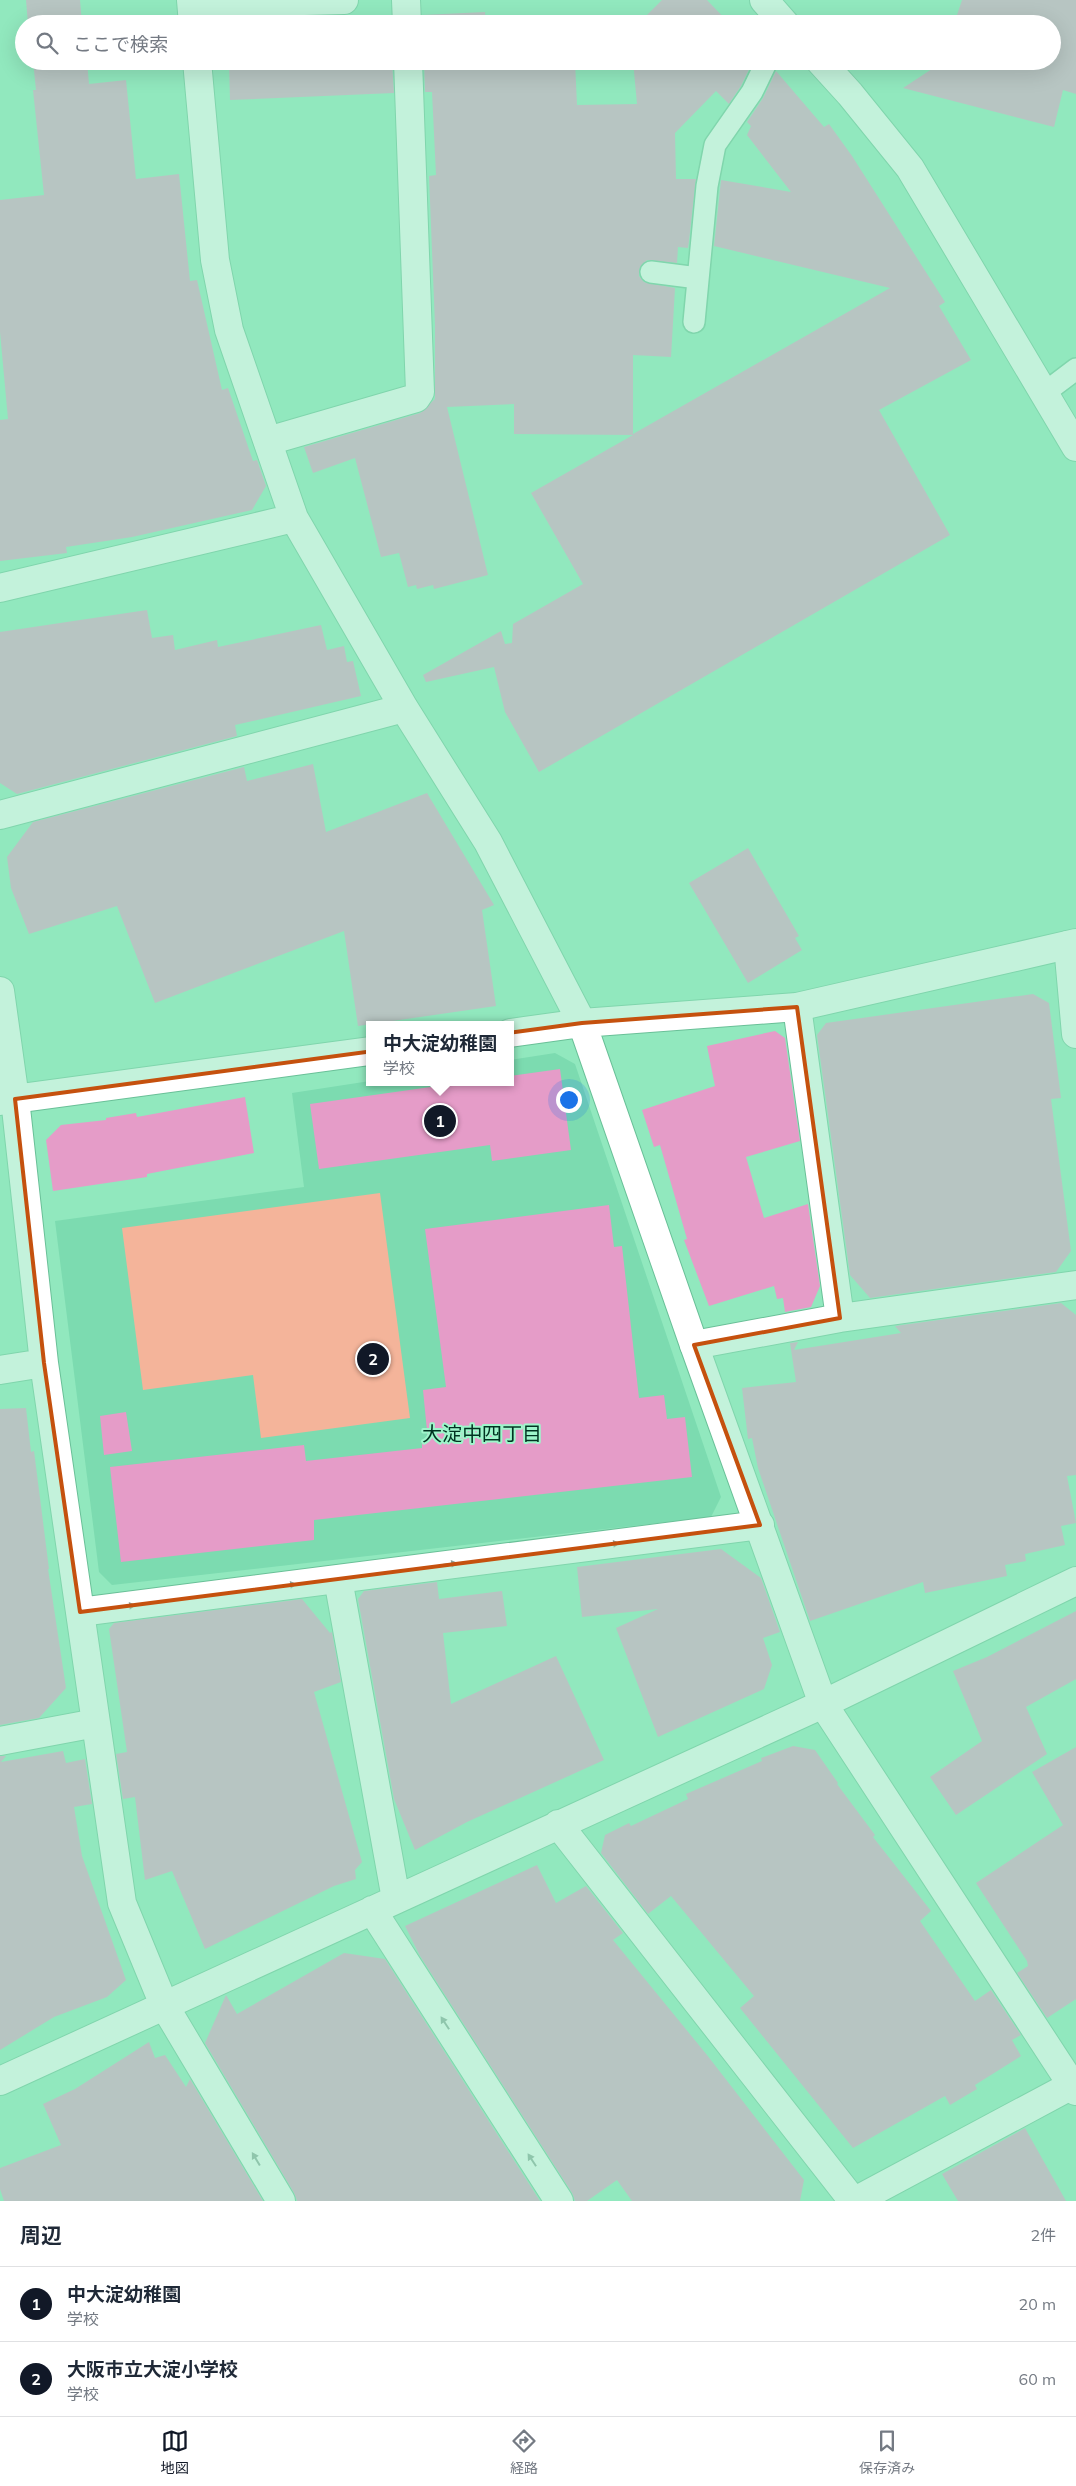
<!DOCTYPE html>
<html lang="ja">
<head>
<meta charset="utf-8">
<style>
  body { margin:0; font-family:Mulish,"Noto Sans JP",sans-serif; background:#f6f6f7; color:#1f2937 }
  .you { position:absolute; left:568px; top:1099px; width:18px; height:18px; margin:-12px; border:4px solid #fff; border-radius:50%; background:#1a73e8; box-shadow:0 0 0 8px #1a73e833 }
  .badge { display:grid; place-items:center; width:32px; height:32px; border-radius:50%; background:#111827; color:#fff; font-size:16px; font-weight:700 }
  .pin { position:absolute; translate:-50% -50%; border:2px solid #fff; box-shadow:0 1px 5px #0006 }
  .popup { position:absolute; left:366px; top:1021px; width:148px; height:65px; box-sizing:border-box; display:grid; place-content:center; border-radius:0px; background:#fff; filter:drop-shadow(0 1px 4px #0005); font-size:16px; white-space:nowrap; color:#747a83 }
  .popup b { font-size:19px; color:#1f2937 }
  .popup::after { content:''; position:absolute; left:50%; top:100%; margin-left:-10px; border:10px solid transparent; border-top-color:#fff }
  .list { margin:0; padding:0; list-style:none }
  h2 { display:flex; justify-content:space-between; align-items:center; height:65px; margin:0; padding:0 20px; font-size:21px }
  h2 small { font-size:16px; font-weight:400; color:#747a83 }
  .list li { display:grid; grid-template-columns:32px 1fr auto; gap:15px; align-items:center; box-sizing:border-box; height:75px; padding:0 20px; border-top:1px solid #e0e1e3 }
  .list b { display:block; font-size:19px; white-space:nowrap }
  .list p { margin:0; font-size:16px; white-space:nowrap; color:#747a83 }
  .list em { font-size:16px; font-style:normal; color:#747a83 }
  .icon { flex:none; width:28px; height:28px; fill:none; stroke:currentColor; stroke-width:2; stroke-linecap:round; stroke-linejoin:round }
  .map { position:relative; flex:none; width:1076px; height:2201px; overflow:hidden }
  .search { position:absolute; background:#fff; box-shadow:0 5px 20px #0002; left:15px; right:15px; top:15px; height:55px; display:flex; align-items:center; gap:12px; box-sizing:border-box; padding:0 18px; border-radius:28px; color:#747a83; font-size:19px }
  .sheet { height:215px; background:#fff }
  nav { display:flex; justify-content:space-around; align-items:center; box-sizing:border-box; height:70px; border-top:1px solid #e0e1e3; background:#fff; font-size:14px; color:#747a83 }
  nav a { display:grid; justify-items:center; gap:2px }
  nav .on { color:#111827 }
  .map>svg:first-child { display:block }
  .built { fill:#7cdbb0 }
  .green { fill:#f4b49a }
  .building { fill:#e59cc8 }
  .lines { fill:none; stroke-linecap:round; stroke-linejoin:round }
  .service-casing { stroke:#6ac098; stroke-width:24 }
  .minor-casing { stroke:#6ac098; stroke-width:30 }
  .tertiary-casing { stroke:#6ac098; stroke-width:30 }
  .service { stroke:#fff; stroke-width:21 }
  .minor { stroke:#fff; stroke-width:28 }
  .tertiary { stroke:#fff; stroke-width:28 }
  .oneway { fill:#8c9d97 }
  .marked { fill:none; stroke:#c5510e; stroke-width:4; stroke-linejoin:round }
  .labels { text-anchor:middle; stroke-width:4; stroke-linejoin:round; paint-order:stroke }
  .neighbourhood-label { font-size:20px; fill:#003321; stroke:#9ef6cb }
</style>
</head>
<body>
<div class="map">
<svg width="1076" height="2201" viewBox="0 0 1076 2201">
  <rect width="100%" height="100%" fill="#91e8be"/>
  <path class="built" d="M 555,1053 L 575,1064 L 721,1497 L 711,1517 L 112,1585 L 99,1572 L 55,1221 L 304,1187 L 292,1093 L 370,1081 L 510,1082 L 510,1060 Z"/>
  <path class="green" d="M 380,1193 L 410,1418 L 261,1438 L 253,1375 L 143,1390 L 122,1228 Z"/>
  <path class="building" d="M 26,0 L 80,0 L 82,24 L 28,24 Z
    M 662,0 L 707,0 L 730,24 L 650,24 L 644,18 Z
    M 962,0 L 1076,0 L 1076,94 L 1063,90 L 1054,127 L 903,88 L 944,61 L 1052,61 L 1052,24 L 954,24 Z
    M 485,12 L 486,24 L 423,24 L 422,15 Z
    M 358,16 L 391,16 L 391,24 L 227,24 Z
    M 33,61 L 87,61 L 89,84 L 126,80 L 136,179 L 179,174 L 190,281 L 197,280 L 222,390 L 228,388 L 253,461 L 257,460 L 266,486 L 252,510 L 132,537 L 66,547 L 67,553 L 0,561 L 0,420 L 8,419 L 0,332 L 0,200 L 44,195 L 33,90 L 36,90 Z
    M 229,61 L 392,61 L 394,93 L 230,100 Z
    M 424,61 L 575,61 L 577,105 L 637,104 L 633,61 L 753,61 L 741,86 L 729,104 L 716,91 L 675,133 L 676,179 L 696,179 L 689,241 L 688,248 L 678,247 L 677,263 L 647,260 L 639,270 L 639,276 L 644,282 L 675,288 L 671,357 L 633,355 L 633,434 L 890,288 L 714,246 L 721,180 L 791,192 L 747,135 L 751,126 L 747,122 L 763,98 L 776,71 L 824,127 L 829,124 L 852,156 L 945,302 L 939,306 L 971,360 L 879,410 L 950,535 L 539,772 L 505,712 L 494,667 L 426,682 L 423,675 L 501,631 L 505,644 L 512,643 L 513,624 L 583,584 L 531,493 L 633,435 L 514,434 L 514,404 L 447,407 L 488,575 L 434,589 L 433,585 L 417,589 L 416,585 L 408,587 L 399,553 L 381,557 L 355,458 L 313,473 L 304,447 L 420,413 L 435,399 L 435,325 L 429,176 L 436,175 L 432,92 L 425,92 Z
    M 147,610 L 152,638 L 173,635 L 175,650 L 217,640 L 218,647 L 321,625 L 327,650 L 344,646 L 347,662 L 353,661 L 361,696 L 235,725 L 237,736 L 17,794 L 0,783 L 0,632 Z
    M 313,764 L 326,832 L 427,793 L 494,905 L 482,910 L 496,1006 L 358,1026 L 344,931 L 155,1003 L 117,906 L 29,934 L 11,888 L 7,857 L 33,822 L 244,767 L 247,781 Z
    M 748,848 L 799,936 L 795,938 L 802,950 L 748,983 L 689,883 Z
    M 1033,994 L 1049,1003 L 1061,1098 L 1051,1099 L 1071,1251 L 1056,1272 L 870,1298 L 850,1275 L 817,1035 L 826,1023 Z
    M 775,1031 L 785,1038 L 800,1141 L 746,1157 L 764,1218 L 808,1204 L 820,1286 L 811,1307 L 785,1312 L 783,1298 L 777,1299 L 774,1286 L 709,1306 L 684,1240 L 687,1239 L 660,1145 L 654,1147 L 642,1110 L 715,1086 L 707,1046 Z
    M 560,1069 L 571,1150 L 492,1161 L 490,1145 L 319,1169 L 310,1104 L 466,1082 L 510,1082 L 510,1076 Z
    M 245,1097 L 254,1153 L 147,1174 L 147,1177 L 53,1191 L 46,1140 L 61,1125 L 106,1120 L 106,1118 L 136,1113 L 137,1117 Z
    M 609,1205 L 614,1247 L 622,1246 L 639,1398 L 664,1395 L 667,1419 L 685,1417 L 692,1477 L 314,1520 L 314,1540 L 121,1562 L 110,1467 L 304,1445 L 306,1461 L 422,1448 L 422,1442 L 428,1441 L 423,1390 L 446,1387 L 425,1229 Z
    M 1061,1303 L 1076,1315 L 1076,1475 L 1067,1476 L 1076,1523 L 1061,1526 L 1065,1545 L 1025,1554 L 1026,1561 L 1005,1565 L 1007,1576 L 925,1593 L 923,1582 L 810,1621 L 758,1468 L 752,1438 L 748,1439 L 742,1388 L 796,1382 L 790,1343 L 798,1342 L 794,1350 L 901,1333 L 895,1326 Z
    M 26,1408 L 31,1452 L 34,1451 L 49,1569 L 48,1569 L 66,1688 L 39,1718 L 0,1725 L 0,1409 Z
    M 126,1412 L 132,1451 L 104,1455 L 100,1416 Z
    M 721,1549 L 761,1578 L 780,1632 L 763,1638 L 772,1665 L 764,1689 L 658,1737 L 616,1628 L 658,1609 L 582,1617 L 577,1567 Z
    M 437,1582 L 439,1599 L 502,1591 L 507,1626 L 443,1633 L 451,1704 L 556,1656 L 604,1760 L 467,1822 L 415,1850 L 394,1799 L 358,1599 L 364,1591 Z
    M 302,1599 L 330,1633 L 332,1632 L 341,1682 L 314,1692 L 362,1862 L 355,1870 L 356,1879 L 334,1886 L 205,1949 L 172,1871 L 145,1880 L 135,1797 L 123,1799 L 116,1754 L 127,1752 L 109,1629 L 114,1623 Z
    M 1076,1611 L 1076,1679 L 1026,1707 L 1047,1754 L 956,1815 L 930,1777 L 982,1741 L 953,1671 L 987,1657 Z
    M 793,1746 L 815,1750 L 838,1783 L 837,1784 L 875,1835 L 873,1837 L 931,1911 L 920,1921 L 975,2001 L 991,1990 L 1021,2035 L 1012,2040 L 1021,2056 L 975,2085 L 977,2089 L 950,2105 L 945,2096 L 853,2148 L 740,2008 L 754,1996 L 671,1896 L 648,1914 L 601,1853 L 605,1835 L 629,1823 L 631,1826 L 688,1799 L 686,1794 L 762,1761 L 761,1758 Z
    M 1076,1747 L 1076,1999 L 1047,2018 L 1017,1973 L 1028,1966 L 1027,1961 L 976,1883 L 1063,1825 L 1032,1772 Z
    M 63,1751 L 66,1763 L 85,1759 L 92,1804 L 74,1807 L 82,1856 L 126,1980 L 107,1997 L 54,2017 L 0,2050 L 0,1756 L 6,1756 L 1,1762 Z
    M 537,1865 L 556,1903 L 586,1886 L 623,1933 L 613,1940 L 707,2055 L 804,2180 L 800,2201 L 632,2201 L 617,2180 L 587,2201 L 575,2201 L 572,2193 L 420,1956 L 405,1926 Z
    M 344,1953 L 385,1959 L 540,2201 L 297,2201 L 294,2193 L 205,2043 L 226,1995 L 237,2014 Z
    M 149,2042 L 155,2058 L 165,2055 L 186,2087 L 190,2079 L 263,2201 L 4,2201 L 0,2189 L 0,2168 L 61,2145 L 43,2104 L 75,2089 Z
    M 1025,2128 L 1066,2201 L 958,2201 L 942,2174 Z"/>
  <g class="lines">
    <g class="service-casing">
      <path id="service" d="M 651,272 L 698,278
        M 694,322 L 707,186 L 715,145 L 752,92 L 767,61
        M 1043,394 L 1076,369"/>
    </g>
    <g class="minor-casing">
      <path id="minor" d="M 406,0 L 407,24
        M 192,4 L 344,0
        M 268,441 L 416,398 L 420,392 L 408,61
        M 1068,945 L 1076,1034
        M 0,991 L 15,1099 L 44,1363 L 122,1903 L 164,2005 L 281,2201
        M 797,1007 L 840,1318
        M 694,1345 L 840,1318 L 1076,1285
        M 0,1370 L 44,1363
        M 338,1579 L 396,1899
        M 80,1612 L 760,1525
        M 0,1741 L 96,1723
        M 558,1824 L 853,2201
        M 372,1910 L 559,2201
        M 0,2081 L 823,1704 L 1076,1581
        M 855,2201 L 1076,2083"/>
    </g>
    <g class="tertiary-casing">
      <path id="tertiary" d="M 191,0 L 193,24
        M 764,0 L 785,24
        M 197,61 L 215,260 L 229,330 L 294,518 L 404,708 L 488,842 L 582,1023 L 694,1345 L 823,1704 L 1076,2091
        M 820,61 L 850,94 L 910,168 L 1076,447
        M 0,588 L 294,518
        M 0,815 L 404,708
        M 510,1033 L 582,1023 L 797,1007 L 1076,943
        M 0,1101 L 370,1051"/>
    </g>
    <use href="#service" class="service"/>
    <use href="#minor" class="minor"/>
    <use href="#tertiary" class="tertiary"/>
  </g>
  <defs><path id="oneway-solid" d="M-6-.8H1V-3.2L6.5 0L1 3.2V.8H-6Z" transform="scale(1.25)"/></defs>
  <g class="oneway">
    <use href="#oneway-solid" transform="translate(612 1544) rotate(-7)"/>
    <use href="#oneway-solid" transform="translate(450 1564) rotate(-7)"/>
    <use href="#oneway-solid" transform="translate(289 1585) rotate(-7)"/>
    <use href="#oneway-solid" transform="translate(128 1606) rotate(-7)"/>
    <use href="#oneway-solid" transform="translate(445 2023) rotate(-123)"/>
    <use href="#oneway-solid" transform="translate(256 2159) rotate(-121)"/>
    <use href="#oneway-solid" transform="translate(532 2160) rotate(-123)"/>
  </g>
  <path d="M0 0H1076V2201H0ZM 797,1007 L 840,1318 L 694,1345 L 760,1525 L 80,1612 L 44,1363 L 15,1099 L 582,1023 Z" fill="#91e8be" fill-opacity=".55" fill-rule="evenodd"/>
  <path class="marked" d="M 797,1007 L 840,1318 L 694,1345 L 760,1525 L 80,1612 L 44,1363 L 15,1099 L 582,1023 Z"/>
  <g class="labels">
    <g class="neighbourhood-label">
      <text x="482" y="1441">大淀中四丁目</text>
    </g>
  </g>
</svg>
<div class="you"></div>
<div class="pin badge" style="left:440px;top:1121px">1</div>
<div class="popup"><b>中大淀幼稚園</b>学校</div>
<div class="pin badge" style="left:373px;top:1359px">2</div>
<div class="search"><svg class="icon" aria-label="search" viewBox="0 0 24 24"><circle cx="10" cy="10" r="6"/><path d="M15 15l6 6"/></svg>ここで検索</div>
</div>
<section class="sheet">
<h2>周辺<small>2件</small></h2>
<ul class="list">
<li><span class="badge">1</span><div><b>中大淀幼稚園</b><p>学校</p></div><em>20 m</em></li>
<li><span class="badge">2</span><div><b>大阪市立大淀小学校</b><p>学校</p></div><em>60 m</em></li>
</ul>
</section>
<nav>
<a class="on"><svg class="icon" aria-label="map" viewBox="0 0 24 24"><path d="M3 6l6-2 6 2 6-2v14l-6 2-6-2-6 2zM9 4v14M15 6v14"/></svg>地図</a>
<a><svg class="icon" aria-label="directions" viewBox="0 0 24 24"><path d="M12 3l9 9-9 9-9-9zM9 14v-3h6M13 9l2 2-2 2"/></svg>経路</a>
<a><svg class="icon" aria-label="saved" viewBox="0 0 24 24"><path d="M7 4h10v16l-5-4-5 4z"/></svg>保存済み</a>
</nav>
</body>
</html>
